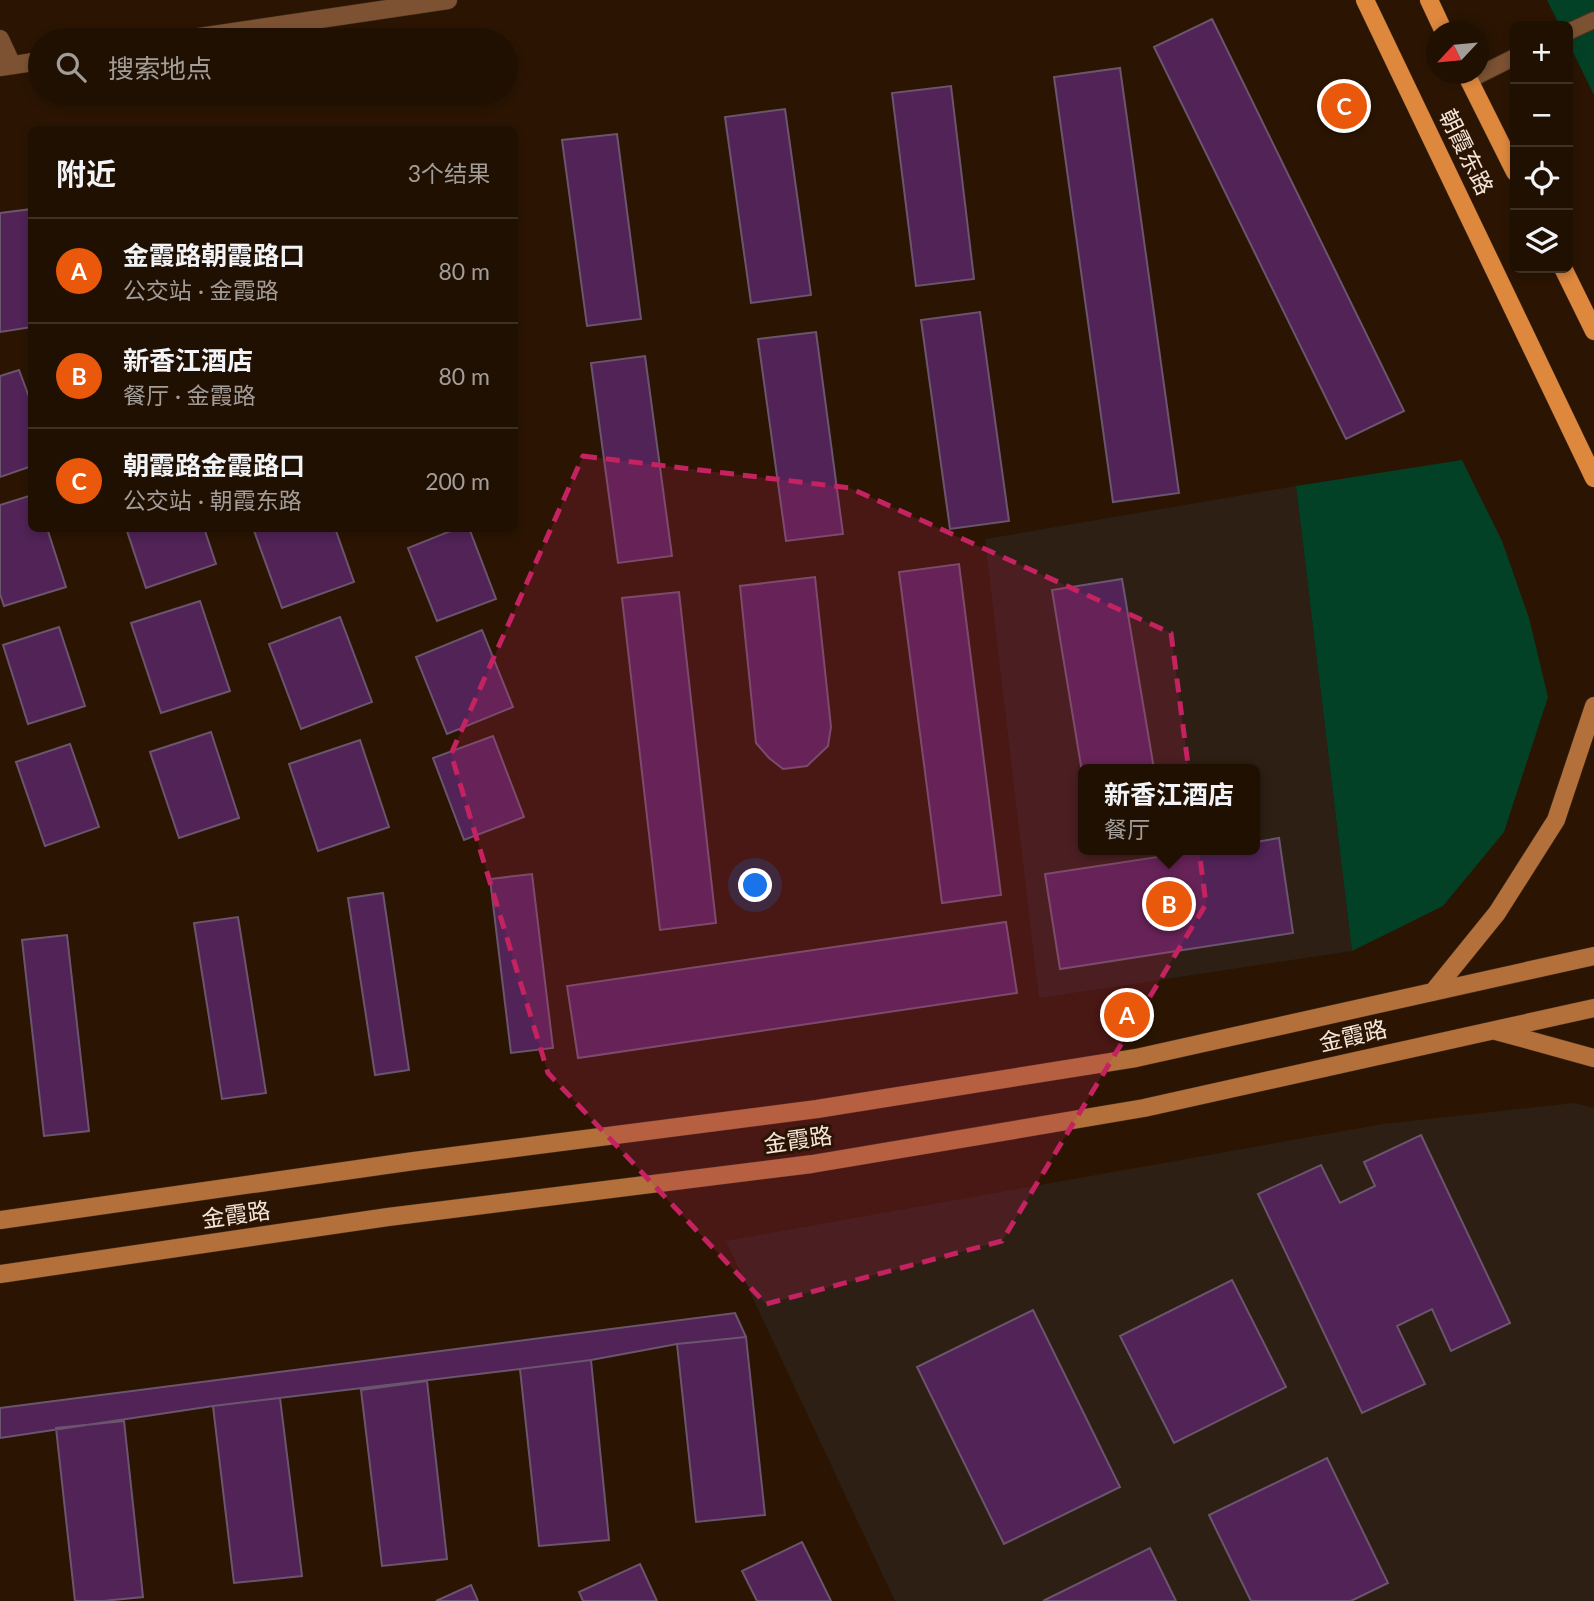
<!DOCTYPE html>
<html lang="zh">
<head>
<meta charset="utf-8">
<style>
  body { margin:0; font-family:Lato,"Noto Sans SC",sans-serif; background:#2d1e11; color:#f1f3f6 }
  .controls { position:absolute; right:21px; top:21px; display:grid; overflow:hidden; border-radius:10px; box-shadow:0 4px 10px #0003 }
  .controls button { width:63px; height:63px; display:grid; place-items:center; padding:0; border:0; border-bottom:2px solid #3d3024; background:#201002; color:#f1f3f6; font:35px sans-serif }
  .compass { position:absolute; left:1426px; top:21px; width:63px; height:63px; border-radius:50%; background:#201002; box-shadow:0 4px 10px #0003; rotate:244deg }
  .you { position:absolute; left:756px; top:886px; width:24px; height:24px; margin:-18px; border:5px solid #fff; border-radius:50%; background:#1a73e8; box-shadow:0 0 0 10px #1a73e833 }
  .badge { display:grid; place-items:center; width:46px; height:46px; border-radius:50%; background:#ea580c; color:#fff; font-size:23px; font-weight:700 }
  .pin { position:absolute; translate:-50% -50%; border:4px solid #fff; box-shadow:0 2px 7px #0006 }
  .popup { position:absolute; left:1078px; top:764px; width:182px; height:91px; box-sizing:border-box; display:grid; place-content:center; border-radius:10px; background:#201002; filter:drop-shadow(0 2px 5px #0005); font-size:23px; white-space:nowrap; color:#a29d99 }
  .popup b { font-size:26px; color:#f1f3f6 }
  .popup::after { content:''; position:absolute; left:50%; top:100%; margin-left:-14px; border:14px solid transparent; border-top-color:#201002 }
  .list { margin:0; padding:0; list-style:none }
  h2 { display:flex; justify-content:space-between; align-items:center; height:91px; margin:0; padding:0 28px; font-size:30px }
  h2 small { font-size:23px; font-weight:400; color:#a29d99 }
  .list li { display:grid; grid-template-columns:46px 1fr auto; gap:21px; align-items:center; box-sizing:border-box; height:105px; padding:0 28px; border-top:2px solid #3d3024 }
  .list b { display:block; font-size:26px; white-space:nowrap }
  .list p { margin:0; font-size:23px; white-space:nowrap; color:#a29d99 }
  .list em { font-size:23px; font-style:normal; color:#a29d99 }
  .icon { flex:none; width:38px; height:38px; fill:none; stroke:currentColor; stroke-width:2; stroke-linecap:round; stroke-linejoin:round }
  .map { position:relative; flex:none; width:1594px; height:1601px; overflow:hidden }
  .search { position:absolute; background:#201002; box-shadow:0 4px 10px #0003; left:28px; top:28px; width:490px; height:77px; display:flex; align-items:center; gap:18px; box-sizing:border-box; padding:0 24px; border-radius:38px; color:#a29d99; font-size:26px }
  .panel { position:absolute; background:#201002; box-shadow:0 4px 10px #0003; left:28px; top:126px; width:490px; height:406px; border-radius:10px }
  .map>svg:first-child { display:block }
  .commercial { fill:#2d1f13; fill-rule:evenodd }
  .green { fill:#024126 }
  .building { fill:#512357; stroke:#6b556e; stroke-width:2 }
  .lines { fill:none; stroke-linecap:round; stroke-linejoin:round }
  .service-casing { stroke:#473220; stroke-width:18 }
  .minor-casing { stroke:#473220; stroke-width:19 }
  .tertiary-casing { stroke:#473220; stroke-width:19 }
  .secondary-casing { stroke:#473220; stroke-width:19 }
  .primary-casing { stroke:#473220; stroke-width:19 }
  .service { stroke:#7c5232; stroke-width:16 }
  .minor { stroke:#7c5232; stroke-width:18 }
  .tertiary { stroke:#7c5232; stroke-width:18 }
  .secondary { stroke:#b3703a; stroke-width:18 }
  .primary { stroke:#de883e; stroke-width:18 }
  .marked { fill:#c52261; fill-opacity:0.2; stroke:#c52261; stroke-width:5; stroke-dasharray:14 9; stroke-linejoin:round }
  .labels { text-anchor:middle; stroke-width:6; stroke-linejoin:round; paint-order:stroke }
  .street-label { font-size:23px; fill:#f5e5d9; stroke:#2b1502 }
</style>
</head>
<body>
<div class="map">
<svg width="1594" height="1601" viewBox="0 0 1594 1601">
  <rect width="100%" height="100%" fill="#2b1502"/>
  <path class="commercial" d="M 1296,486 L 1352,951 L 1039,998 L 985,539 ZM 1083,769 L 1255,769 L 1255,850 L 1083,850 Z
    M 1574,1103 L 1594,1108 L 1594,1601 L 895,1601 L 726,1241 L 1383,1124 Z"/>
  <path class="green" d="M 1547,0 L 1594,0 L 1594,95 L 1568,42 L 1568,26 L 1560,26 Z
    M 1462,460 L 1502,541 L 1529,618 L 1548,697 L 1504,832 L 1443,906 L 1352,951 L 1296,486 Z"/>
  <path class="building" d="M 1212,19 L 1404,411 L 1346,439 L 1154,47 Z
    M 1120,68 L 1179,493 L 1113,502 L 1054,77 Z
    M 951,86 L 974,279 L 916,286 L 892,93 Z
    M 785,109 L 811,295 L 751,303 L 725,117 Z
    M 617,134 L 641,319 L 587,326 L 562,140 Z
    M 32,209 L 32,327 L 0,332 L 0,213 Z
    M 980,312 L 1009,521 L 950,529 L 921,320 Z
    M 816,332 L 843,534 L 786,541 L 758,339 Z
    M 645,356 L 672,556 L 618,563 L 591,363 Z
    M 19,370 L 32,405 L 32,466 L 0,477 L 0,376 Z
    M 32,495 L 32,528 L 47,528 L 66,587 L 4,606 L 0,594 L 0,505 Z
    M 126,528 L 204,528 L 216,564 L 146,588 Z
    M 253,528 L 335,528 L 354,582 L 282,608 Z
    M 458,528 L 469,528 L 496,599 L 437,621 L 408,548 Z
    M 959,564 L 1001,895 L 942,903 L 899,572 Z
    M 815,577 L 831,727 L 828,746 L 807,766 L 783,769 L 769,758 L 756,743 L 740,586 Z
    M 1122,579 L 1154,769 L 1083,769 L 1083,778 L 1052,590 Z
    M 679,592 L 716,923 L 660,930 L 622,598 Z
    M 200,601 L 230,691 L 161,713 L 131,623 Z
    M 340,617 L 372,702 L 301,729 L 269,644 Z
    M 59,627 L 85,706 L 28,724 L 3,645 Z
    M 482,630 L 513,707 L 447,734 L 416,657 Z
    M 211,732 L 239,818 L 179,838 L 150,752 Z
    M 493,736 L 524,817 L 464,840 L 433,758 Z
    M 360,740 L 389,827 L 318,851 L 289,764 Z
    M 70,744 L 99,827 L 45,846 L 16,762 Z
    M 1279,838 L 1293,933 L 1060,969 L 1045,874 L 1204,850 L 1255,850 L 1255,842 Z
    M 532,874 L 553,1048 L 511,1053 L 490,879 Z
    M 383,893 L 409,1070 L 375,1075 L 348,898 Z
    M 238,917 L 266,1093 L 222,1099 L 194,923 Z
    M 1006,922 L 1017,993 L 578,1058 L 567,986 Z
    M 67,935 L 89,1131 L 44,1136 L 22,940 Z
    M 1421,1135 L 1510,1323 L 1451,1351 L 1432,1309 L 1397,1326 L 1425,1384 L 1362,1413 L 1258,1194 L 1321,1165 L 1340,1203 L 1375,1186 L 1364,1162 Z
    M 1232,1280 L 1286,1387 L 1174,1443 L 1120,1336 Z
    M 1033,1310 L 1120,1487 L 1004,1544 L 917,1367 Z
    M 735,1313 L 746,1337 L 677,1344 L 591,1360 L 520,1369 L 213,1406 L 0,1438 L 0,1408 Z
    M 746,1337 L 765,1515 L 696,1522 L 677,1344 Z
    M 591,1360 L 609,1540 L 539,1546 L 520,1369 Z
    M 427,1381 L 447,1559 L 382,1566 L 361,1390 Z
    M 280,1398 L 302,1576 L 234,1583 L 213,1406 Z
    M 124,1421 L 143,1597 L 103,1601 L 75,1601 L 56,1428 Z
    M 1327,1458 L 1388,1583 L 1351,1601 L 1251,1601 L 1209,1515 Z
    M 802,1542 L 831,1601 L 757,1601 L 742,1571 Z
    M 1150,1548 L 1176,1601 L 1043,1601 Z
    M 640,1564 L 657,1601 L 583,1601 L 579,1592 Z
    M 471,1585 L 478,1601 L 436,1601 Z"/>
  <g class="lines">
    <g class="service-casing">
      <path id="service" d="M 1568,32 L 1594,20
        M 1469,80 L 1515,57"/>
    </g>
    <g class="minor-casing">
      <path id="minor" d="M 0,39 L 12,65"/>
    </g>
    <g class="tertiary-casing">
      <path id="tertiary" d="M 179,40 L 448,0
        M 0,67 L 40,61"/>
    </g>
    <g class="secondary-casing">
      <path id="secondary" d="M 1433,992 L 1497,913 L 1556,820 L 1594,706
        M 1496,1031 L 1594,1058
        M 0,1220 L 414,1161 L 817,1109 L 1136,1058 L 1594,956
        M 0,1274 L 388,1217 L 812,1164 L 1144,1108 L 1594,1008"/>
    </g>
    <g class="primary-casing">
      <path id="primary" d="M 1365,0 L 1594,478
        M 1429,0 L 1444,32
        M 1466,74 L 1515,172
        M 1563,268 L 1594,331"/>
    </g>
    <use href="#service" class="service"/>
    <use href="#minor" class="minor"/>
    <use href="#tertiary" class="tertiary"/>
    <use href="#secondary" class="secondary"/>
    <use href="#primary" class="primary"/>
  </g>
  <path class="marked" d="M 583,456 L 850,488 L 1171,633 L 1206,904 L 1002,1241 L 766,1304 L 548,1073 L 451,754 Z"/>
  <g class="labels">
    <g class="street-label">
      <text transform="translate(1466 152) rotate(64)" y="8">朝霞东路</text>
      <text transform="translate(1353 1036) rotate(-13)" y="8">金霞路</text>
      <text transform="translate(798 1140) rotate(-8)" y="8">金霞路</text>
      <text transform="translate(236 1215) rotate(-8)" y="8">金霞路</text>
    </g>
  </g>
</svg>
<div class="controls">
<button>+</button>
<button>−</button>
<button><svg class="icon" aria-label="locate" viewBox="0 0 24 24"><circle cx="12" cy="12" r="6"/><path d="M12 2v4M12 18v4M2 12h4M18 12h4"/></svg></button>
<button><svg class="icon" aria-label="layers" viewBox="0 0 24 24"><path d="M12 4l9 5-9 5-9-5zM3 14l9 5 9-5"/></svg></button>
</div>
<svg class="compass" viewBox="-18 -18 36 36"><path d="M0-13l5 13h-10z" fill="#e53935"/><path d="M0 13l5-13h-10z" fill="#a29d99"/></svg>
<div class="you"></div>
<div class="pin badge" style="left:1127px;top:1015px">A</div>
<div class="pin badge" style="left:1169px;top:904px">B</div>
<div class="popup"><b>新香江酒店</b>餐厅</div>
<div class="pin badge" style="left:1344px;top:106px">C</div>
<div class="search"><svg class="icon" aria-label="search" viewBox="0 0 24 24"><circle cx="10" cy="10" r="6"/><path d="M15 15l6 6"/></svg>搜索地点</div>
<section class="panel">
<h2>附近<small>3个结果</small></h2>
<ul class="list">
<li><span class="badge">A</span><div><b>金霞路朝霞路口</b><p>公交站 · 金霞路</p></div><em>80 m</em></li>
<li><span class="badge">B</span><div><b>新香江酒店</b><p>餐厅 · 金霞路</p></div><em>80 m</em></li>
<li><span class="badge">C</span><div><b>朝霞路金霞路口</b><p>公交站 · 朝霞东路</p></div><em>200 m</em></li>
</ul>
</section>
</div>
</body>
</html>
